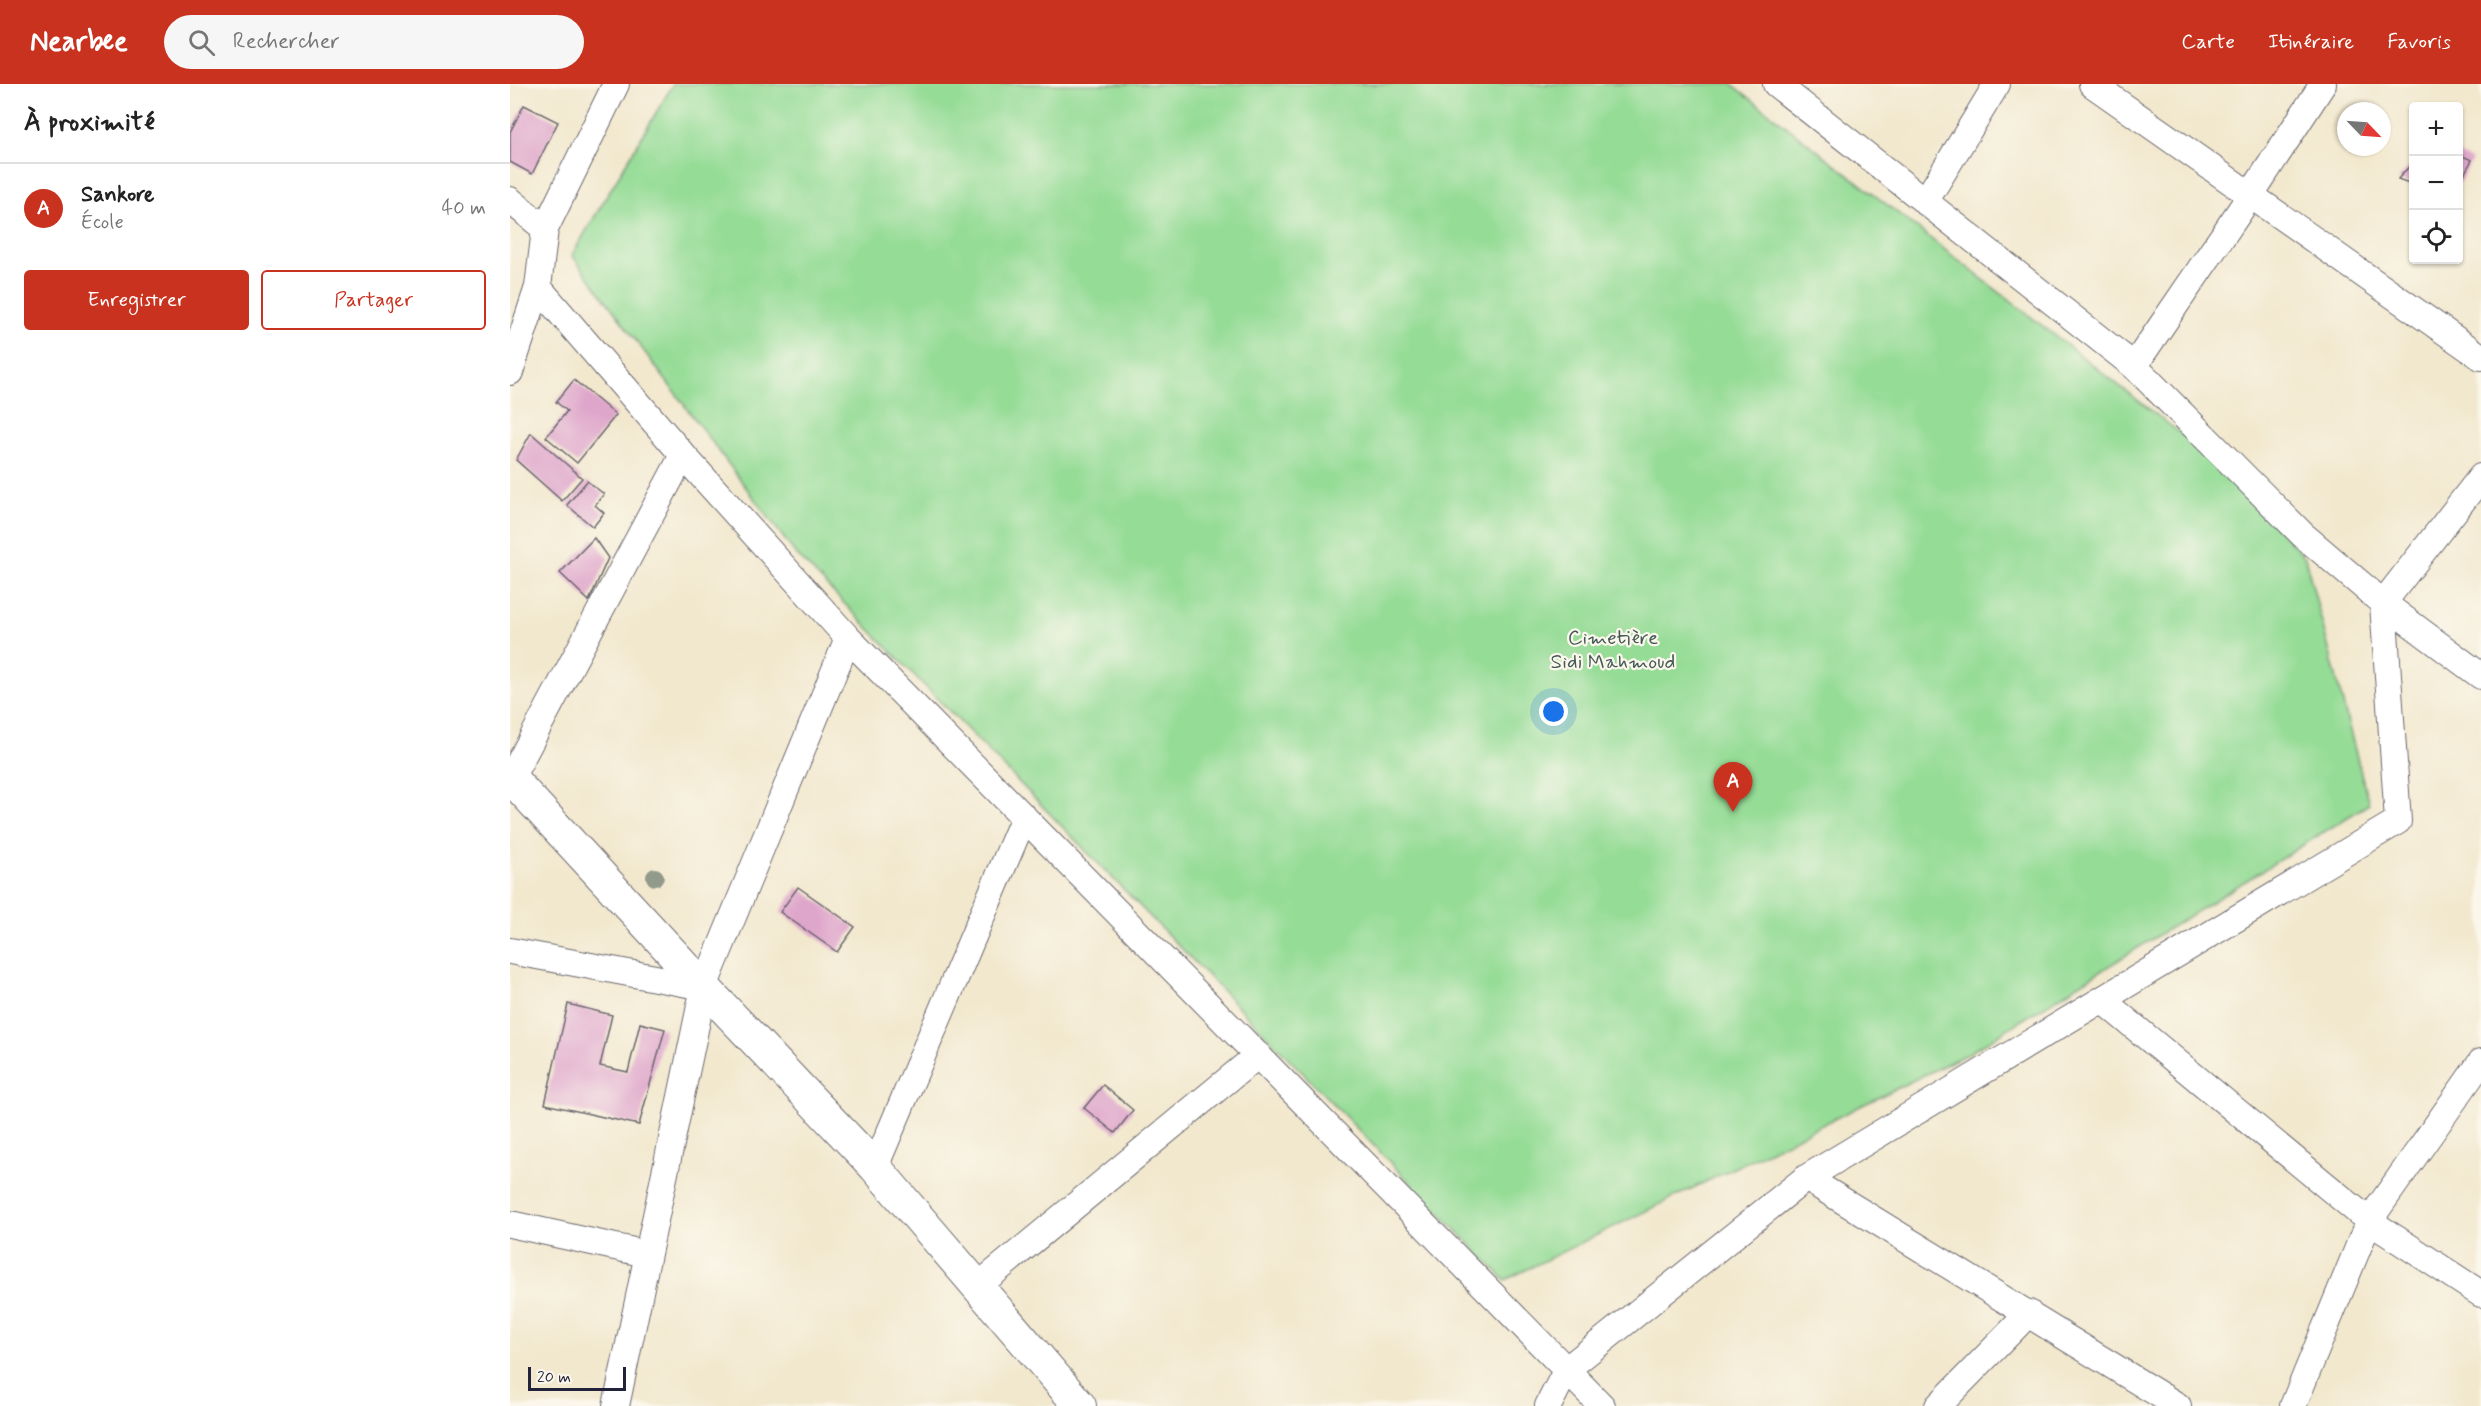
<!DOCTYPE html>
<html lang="fr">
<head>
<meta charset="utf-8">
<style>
  body { margin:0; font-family:Mynerve,sans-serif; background:#f6f6f6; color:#222 }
  .controls { position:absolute; right:18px; top:18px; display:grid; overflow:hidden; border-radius:6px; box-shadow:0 2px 4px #0004 }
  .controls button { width:54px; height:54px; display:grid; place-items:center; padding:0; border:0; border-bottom:2px solid #e0e0e0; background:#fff; color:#222; font:30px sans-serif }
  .compass { position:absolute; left:1827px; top:18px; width:54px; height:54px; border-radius:50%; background:#fff; box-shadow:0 2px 4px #0004; rotate:115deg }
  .scale { position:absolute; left:18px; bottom:15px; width:98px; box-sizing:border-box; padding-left:6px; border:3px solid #22223b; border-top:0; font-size:16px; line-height:21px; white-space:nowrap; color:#22223b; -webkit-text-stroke:4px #fbf7ec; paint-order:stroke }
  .you { position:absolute; left:1044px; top:628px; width:21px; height:21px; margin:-15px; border:4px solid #fff; border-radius:50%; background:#1a73e8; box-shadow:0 0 0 9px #1a73e833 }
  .badge { display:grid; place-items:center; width:39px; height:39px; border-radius:50%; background:#c8321e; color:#fff; font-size:20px; font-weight:700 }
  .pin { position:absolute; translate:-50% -50px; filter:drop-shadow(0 2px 3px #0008) }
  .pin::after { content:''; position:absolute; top:32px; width:21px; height:18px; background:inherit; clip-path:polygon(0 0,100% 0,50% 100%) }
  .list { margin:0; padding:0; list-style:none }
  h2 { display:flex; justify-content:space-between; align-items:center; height:78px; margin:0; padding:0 24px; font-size:26px }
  h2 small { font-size:20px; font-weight:400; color:#767676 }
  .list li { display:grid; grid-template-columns:39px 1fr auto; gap:18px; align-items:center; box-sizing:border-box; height:90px; padding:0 24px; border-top:2px solid #e0e0e0 }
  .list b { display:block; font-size:22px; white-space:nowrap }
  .list p { margin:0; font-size:20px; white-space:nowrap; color:#767676 }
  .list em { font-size:20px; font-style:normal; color:#767676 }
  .actions { display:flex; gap:12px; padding:18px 24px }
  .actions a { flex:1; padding:14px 0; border:2px solid #c8321e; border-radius:6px; text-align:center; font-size:21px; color:#c8321e }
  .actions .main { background:#c8321e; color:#fff }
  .icon { flex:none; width:33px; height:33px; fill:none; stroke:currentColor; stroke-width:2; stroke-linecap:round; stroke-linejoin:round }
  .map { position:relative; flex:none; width:1971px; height:1322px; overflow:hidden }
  header { display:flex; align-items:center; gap:36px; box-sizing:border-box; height:84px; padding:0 30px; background:#c8321e; color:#fff }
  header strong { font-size:28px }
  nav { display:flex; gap:33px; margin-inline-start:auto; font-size:21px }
  .search { width:420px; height:54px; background:#f6f6f6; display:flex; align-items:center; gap:15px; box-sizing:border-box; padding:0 21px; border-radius:33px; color:#767676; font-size:22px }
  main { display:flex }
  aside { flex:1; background:#fff }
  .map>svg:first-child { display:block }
  .green { fill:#95dc96; stroke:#5c7f68; stroke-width:1.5 }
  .building { fill:#dfa6cb }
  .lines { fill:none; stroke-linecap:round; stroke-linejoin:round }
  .minor-casing { stroke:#6b676e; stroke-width:28 }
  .tertiary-casing { stroke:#6b676e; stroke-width:34 }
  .minor { stroke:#fff; stroke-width:26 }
  .tertiary { stroke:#fff; stroke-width:32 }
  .tree { fill:#929a8c }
  .labels { text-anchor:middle; stroke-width:4.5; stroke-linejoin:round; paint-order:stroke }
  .park-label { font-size:21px; fill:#445a56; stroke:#fbf7ec }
</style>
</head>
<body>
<header>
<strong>Nearbee</strong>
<div class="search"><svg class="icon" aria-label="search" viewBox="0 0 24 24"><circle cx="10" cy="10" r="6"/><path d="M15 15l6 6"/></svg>Rechercher</div>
<nav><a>Carte</a><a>Itinéraire</a><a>Favoris</a></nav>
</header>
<main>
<aside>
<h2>À proximité<small></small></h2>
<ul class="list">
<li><span class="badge">A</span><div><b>Sankore</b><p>École</p></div><em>40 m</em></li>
</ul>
<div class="actions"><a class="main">Enregistrer</a><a>Partager</a></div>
</aside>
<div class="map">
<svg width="1971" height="1322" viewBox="0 0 1971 1322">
  <rect width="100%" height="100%" fill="#fbf7ec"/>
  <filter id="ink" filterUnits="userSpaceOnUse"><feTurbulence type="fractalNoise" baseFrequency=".0167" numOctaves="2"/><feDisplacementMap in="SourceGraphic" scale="12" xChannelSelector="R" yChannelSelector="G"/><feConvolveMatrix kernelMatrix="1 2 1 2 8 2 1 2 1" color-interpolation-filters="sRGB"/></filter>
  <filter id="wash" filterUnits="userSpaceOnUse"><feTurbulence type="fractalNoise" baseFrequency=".008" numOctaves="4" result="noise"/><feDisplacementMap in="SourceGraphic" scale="24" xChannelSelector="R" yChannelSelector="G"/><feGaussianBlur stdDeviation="1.35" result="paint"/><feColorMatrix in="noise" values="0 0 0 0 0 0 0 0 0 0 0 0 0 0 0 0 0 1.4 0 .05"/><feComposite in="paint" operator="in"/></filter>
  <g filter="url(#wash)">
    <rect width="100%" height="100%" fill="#f2e8ce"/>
    <path class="green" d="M 163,0 L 1222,0 L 1702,374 L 1795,473 L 1859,720 L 1459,969 L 995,1196 L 285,469 L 62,171 Z"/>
    <g id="blocks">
      <path class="building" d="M 14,21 L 48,38 L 22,90 L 0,78 L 0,48 Z
        M 1948,70 L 1962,76 L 1948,101 Z
        M 1904,77 L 1904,101 L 1888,95 Z
        M 64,296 L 106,331 L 67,379 L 36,353 L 57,327 L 46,318 Z
        M 21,349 L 72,394 L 52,417 L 6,376 Z
        M 77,397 L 94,410 L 85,421 L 94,429 L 83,443 L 57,421 Z
        M 84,454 L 98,474 L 79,517 L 50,489 Z
        M 288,803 L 345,843 L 327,868 L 270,828 Z
        M 58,920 L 102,931 L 90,982 L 118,988 L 130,939 L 155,945 L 129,1041 L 35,1020 Z
        M 593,1001 L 623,1026 L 605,1049 L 574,1024 Z"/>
    </g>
  </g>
  <g filter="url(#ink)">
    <use href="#blocks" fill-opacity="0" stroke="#6b676e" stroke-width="1.5"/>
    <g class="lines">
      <g class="minor-casing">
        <path id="minor" d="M 1266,0 L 1624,282 L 1793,451 L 1873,519 L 1971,592
          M 1582,0 L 1971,273
          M 0,116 L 35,145
          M 1415,118 L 1487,0
          M 28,203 L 173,371 L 338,554 L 1092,1322
          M 1624,282 L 1740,112 L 1813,0
          M 0,288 L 28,203 L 35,145 L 106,0
          M 1,694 L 173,371
          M 0,867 L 194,903
          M 1592,916 L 1859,1137 L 1971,1210
          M 365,1083 L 514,733
          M 1296,1094 L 1668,1322
          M 0,1140 L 137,1170
          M 469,1201 L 748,971
          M 106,1322 L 194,903 L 338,554
          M 1038,1322 L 1057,1285 L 1296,1094 L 1888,737 L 1873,519 L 1971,393
          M 1428,1322 L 1519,1229
          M 1783,1322 L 1859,1137 L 1971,978"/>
      </g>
      <g class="tertiary-casing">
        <path id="tertiary" d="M 0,693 L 194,903 L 365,1083 L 570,1322"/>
      </g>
      <use href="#minor" class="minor"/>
      <use href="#tertiary" class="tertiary"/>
    </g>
    <circle class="tree" cx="145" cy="793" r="9"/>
  </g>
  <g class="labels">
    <g class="park-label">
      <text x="1103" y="560">Cimetière<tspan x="1103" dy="24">Sidi Mahmoud</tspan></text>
    </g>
  </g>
</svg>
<div class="controls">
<button>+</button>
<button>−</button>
<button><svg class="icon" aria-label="locate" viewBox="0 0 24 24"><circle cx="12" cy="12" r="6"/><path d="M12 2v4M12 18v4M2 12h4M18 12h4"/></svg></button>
</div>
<svg class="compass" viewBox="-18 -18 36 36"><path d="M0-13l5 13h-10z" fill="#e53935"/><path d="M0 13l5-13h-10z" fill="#767676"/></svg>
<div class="scale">20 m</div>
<div class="you"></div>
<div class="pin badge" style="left:1223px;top:728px">A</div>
</div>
</main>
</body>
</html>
